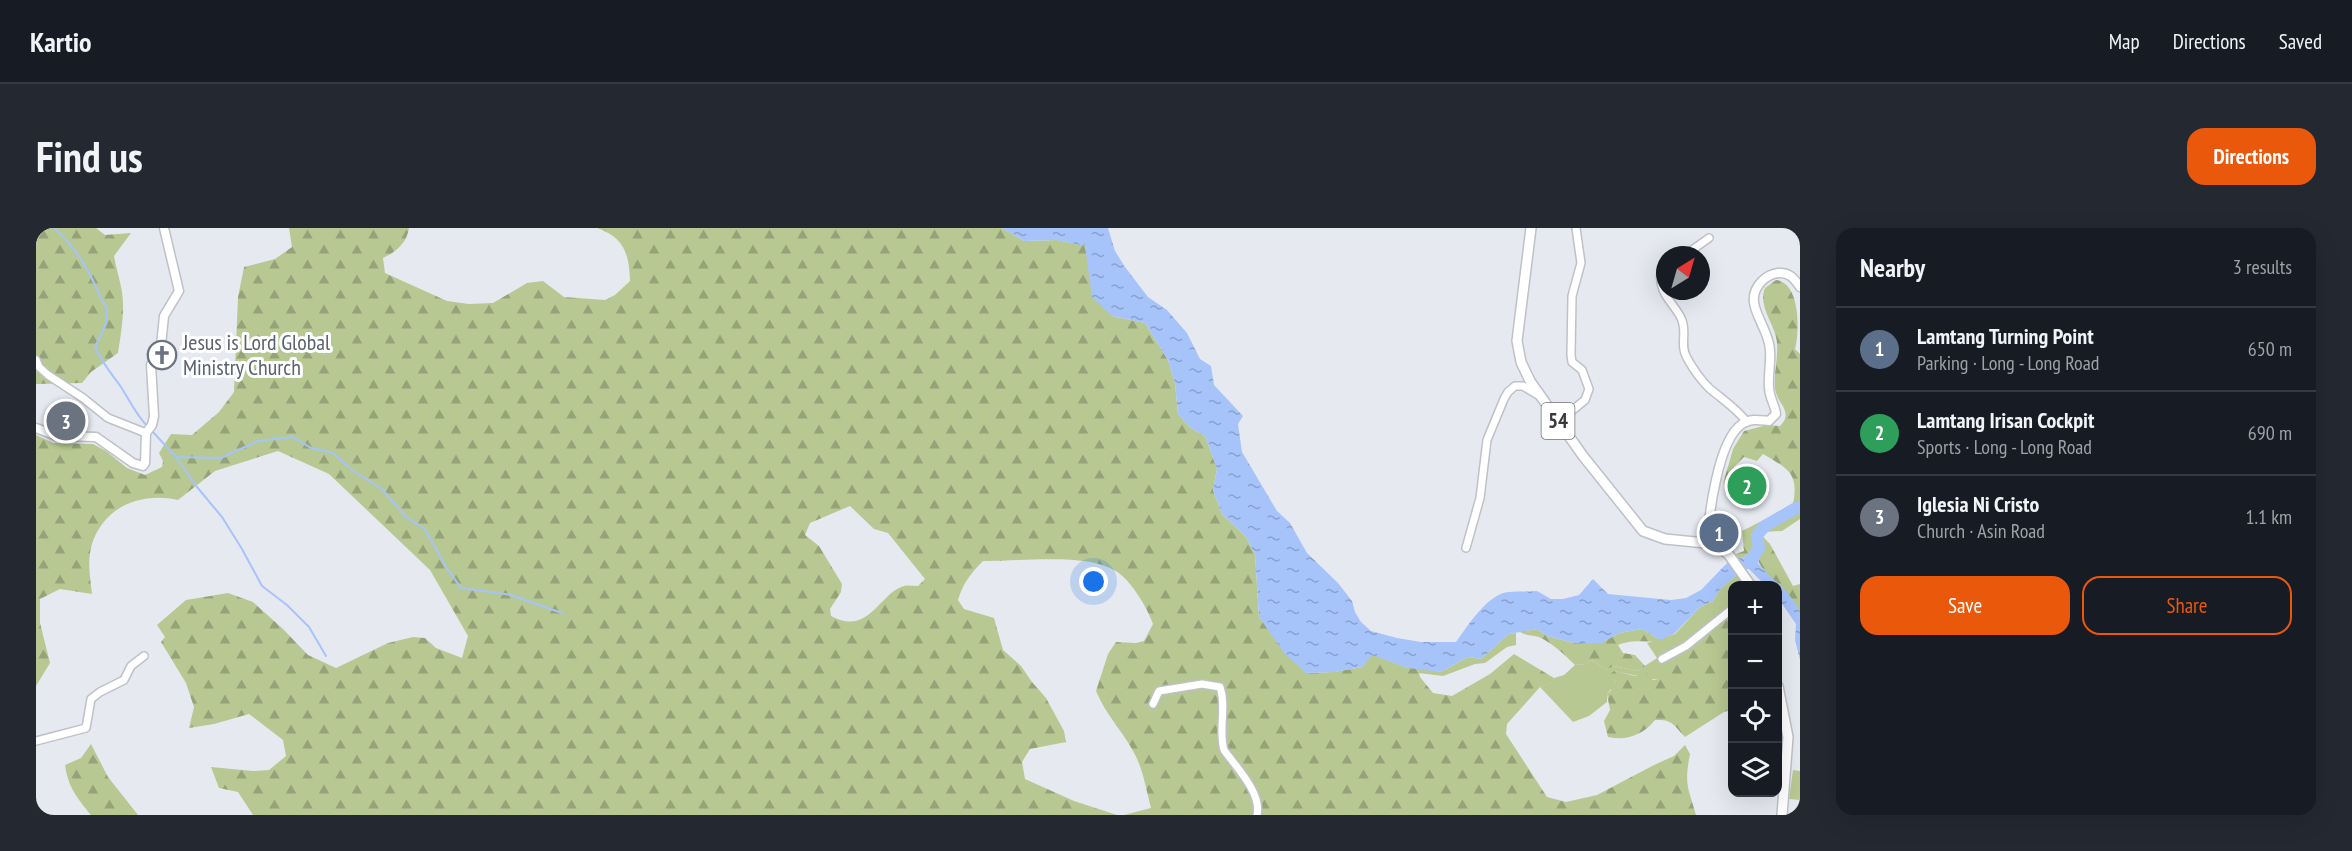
<!DOCTYPE html>
<html lang="en">
<head>
<meta charset="utf-8">
<style>
  body { margin:0; font-family:"PT Sans Narrow",sans-serif; background:#242831; color:#f1f3f6 }
  .controls { position:absolute; right:18px; bottom:18px; display:grid; overflow:hidden; border-radius:12px; box-shadow:0 6px 24px #0002 }
  .controls button { width:54px; height:54px; display:grid; place-items:center; padding:0; border:0; border-bottom:2px solid #363941; background:#171b24; color:#f1f3f6; font:30px sans-serif }
  .compass { position:absolute; left:1620px; top:18px; width:54px; height:54px; border-radius:50%; background:#171b24; box-shadow:0 6px 24px #0002; rotate:37deg }
  .you { position:absolute; left:1058px; top:354px; width:21px; height:21px; margin:-15px; border:4px solid #fff; border-radius:50%; background:#1a73e8; box-shadow:0 0 0 9px #1a73e833 }
  .badge { display:grid; place-items:center; width:39px; height:39px; border-radius:50%; background:#ea580c; color:#fff; font-size:20px; font-weight:700 }
  .pin { position:absolute; translate:-50% -50%; border:3px solid #fff; box-shadow:0 2px 6px #0006 }
  .list { margin:0; padding:0; list-style:none }
  h2 { display:flex; justify-content:space-between; align-items:center; height:78px; margin:0; padding:0 24px; font-size:26px }
  h2 small { font-size:20px; font-weight:400; color:#9ea1a6 }
  .list li { display:grid; grid-template-columns:39px 1fr auto; gap:18px; align-items:center; box-sizing:border-box; height:84px; padding:0 24px; border-top:2px solid #363941 }
  .list b { display:block; font-size:22px; white-space:nowrap }
  .list p { margin:0; font-size:20px; white-space:nowrap; color:#9ea1a6 }
  .list em { font-size:20px; font-style:normal; color:#9ea1a6 }
  .actions { display:flex; gap:12px; padding:18px 24px }
  .actions a { flex:1; padding:14px 0; border:2px solid #ea580c; border-radius:18px; text-align:center; font-size:21px; color:#ea580c }
  .actions .main { background:#ea580c; color:#fff }
  .icon { flex:none; width:33px; height:33px; fill:none; stroke:currentColor; stroke-width:2; stroke-linecap:round; stroke-linejoin:round }
  .map { position:relative; flex:none; width:1764px; height:587px; overflow:hidden; border-radius:18px }
  header { display:flex; align-items:center; gap:36px; box-sizing:border-box; height:84px; padding:0 30px; background:#171b24; border-bottom:2px solid #363941 }
  header strong { font-size:28px }
  nav { display:flex; gap:33px; margin-inline-start:auto; font-size:21px }
  .intro { display:flex; align-items:center; justify-content:space-between; box-sizing:border-box; height:144px; padding:0 36px }
  h1 { margin:0; font-size:42px }
  .button { padding:15px 27px; border-radius:18px; background:#ea580c; color:#fff; font-size:21px; font-weight:700 }
  main { display:flex; gap:36px; padding:0 36px }
  aside { flex:1; background:#171b24; border-radius:18px; box-shadow:0 6px 24px #0002 }
  .map>svg:first-child { display:block }
  .green { fill:#b7c892 }
  .forest { fill:url(#forest-firs); fill-rule:evenodd }
  .water { fill:url(#water-ripples) }
  .lines { fill:none; stroke-linecap:round; stroke-linejoin:round }
  .stream { stroke:#a6c4fa; stroke-width:2 }
  .river { stroke:#a6c4fa; stroke-width:12 }
  .minor-casing { stroke:#bfc1c8; stroke-width:10 }
  .major-casing { stroke:#bfc1c8; stroke-width:11 }
  .highway-casing { stroke:#bfc1c8; stroke-width:12 }
  .minor { stroke:#fff; stroke-width:7 }
  .major { stroke:#fff; stroke-width:8 }
  .highway { stroke:#fff; stroke-width:9 }
  .labels { text-anchor:middle; stroke-width:6; stroke-linejoin:round; paint-order:stroke }
  .shield { fill:#fff; stroke:#747476; stroke-width:1.5 }
  .shield-label { font-size:21px; font-weight:bold; fill:#39393c }
  .worship-label { font-size:22px; fill:#5b616d; stroke:#fff; text-anchor:start }
</style>
</head>
<body>
<header>
<strong>Kartio</strong>
<nav><a>Map</a><a>Directions</a><a>Saved</a></nav>
</header>
<div class="intro"><h1>Find us</h1><a class="button">Directions</a></div>
<main>
<div class="map">
<svg width="1764" height="587" viewBox="0 0 1764 587">
  <defs>
    <pattern id="forest-firs" width="22" height="20" patternUnits="userSpaceOnUse" patternTransform="scale(1.5)"><rect width="22" height="20" fill="#b7c892"/><path d="M5 1l3.5 6h-7zM16 11l3.5 6h-7z" fill="#96a378"/></pattern>
    <pattern id="water-ripples" width="26" height="14" patternUnits="userSpaceOnUse" patternTransform="scale(1.5)"><rect width="26" height="14" fill="#a6c4fa"/><path d="M2 4q2-2 4 0t4 0M15 11q2-2 4 0t4 0" fill="none" stroke="#88a0cc"/></pattern>
  </defs>
  <rect width="100%" height="100%" fill="#e7e9f1"/>
  <path class="green" d="M 1702,346 L 1711,357 L 1696,358 L 1696,387 L 1659,412 L 1622,452 L 1578,443 L 1574,447 L 1580,454 L 1571,466 L 1571,474 L 1553,488 L 1537,494 L 1504,459 L 1516,455 L 1518,450 L 1528,447 L 1539,437 L 1550,436 L 1556,432 L 1570,442 L 1578,438 L 1601,443 L 1621,430 L 1611,415 L 1639,406 L 1664,379 L 1677,373 L 1684,361 Z
    M 1480,405 L 1480,417 L 1471,419 L 1449,435 L 1439,436 L 1407,448 L 1383,445 L 1382,440 L 1405,444 L 1432,429 L 1445,431 L 1473,406 Z
    M 1757,542 L 1764,543 L 1764,572 L 1753,571 Z"/>
  <path class="forest" d="M 0,0 L 60,0 L 69,7 L 95,5 L 78,28 C 80,40 84,52 86,64 C 89,84 85,106 82,125 L 55,144 L 46,155 L 0,156 Z
    M 253,0 L 373,0 C 371,15 360,24 347,30 L 349,45 L 411,73 L 433,76 L 457,75 L 491,55 L 507,53 L 528,69 L 569,72 L 579,67 L 594,53 C 593,26 589,10 561,0 L 966,0 L 988,13 L 1021,12 L 1049,18 L 1053,40 L 1076,88 L 1109,95 L 1132,132 L 1139,155 L 1142,186 L 1155,200 L 1169,208 L 1181,241 L 1177,262 L 1186,286 L 1210,309 L 1219,326 L 1223,389 L 1270,445 L 1298,444 L 1326,439 L 1336,426 L 1372,440 L 1382,440 L 1384,449 L 1397,465 L 1416,468 L 1454,446 L 1478,426 L 1518,450 L 1517,455 L 1504,459 L 1471,496 L 1470,506 L 1511,569 L 1530,574 L 1561,567 L 1618,537 L 1638,528 L 1649,517 L 1654,526 C 1648,557 1652,559 1660,587 L 1088,587 L 1115,580 C 1110,561 1107,540 1097,523 C 1085,501 1070,487 1060,463 L 1072,426 L 1080,414 L 1100,415 L 1108,413 L 1117,396 C 1112,381 1097,356 1084,346 C 1056,323 983,334 947,333 C 935,345 927,355 922,372 L 928,381 L 958,390 L 967,422 L 985,438 L 996,454 L 1010,470 L 1028,503 L 1030,514 L 994,521 L 986,534 L 989,551 L 1038,573 L 1081,587 L 217,587 L 202,564 L 183,560 L 175,539 L 217,543 L 233,542 L 250,528 L 247,512 L 213,486 L 178,496 L 153,500 L 158,479 L 150,455 L 125,414 L 129,409 L 121,397 L 150,372 L 192,365 L 217,374 L 247,401 L 272,427 L 300,440 L 352,415 L 377,409 L 389,410 L 400,420 L 426,430 L 432,408 L 394,342 L 293,246 L 242,223 L 179,243 L 142,272 C 106,264 68,278 56,316 C 51,332 54,349 56,366 L 24,361 L 4,371 L 4,395 L 14,435 L 0,458 L 0,207 L 17,215 L 57,216 L 70,223 L 91,240 L 109,247 L 126,239 L 127,233 L 123,225 L 135,206 L 156,207 L 183,184 L 198,164 L 202,69 L 208,39 L 239,31 L 256,19 ZM 814,278 L 838,301 L 852,305 L 889,351 L 882,358 C 877,358 872,357 868,358 C 844,364 833,409 795,388 L 794,381 L 805,364 L 806,356 L 783,318 L 769,307 L 774,295 Z
    M 1740,52 C 1764,55 1764,101 1759,121 L 1764,126 L 1764,291 L 1746,303 L 1728,304 L 1726,308 L 1734,316 L 1757,358 L 1764,356 L 1764,385 C 1749,359 1726,350 1717,321 L 1708,329 L 1700,331 L 1697,327 L 1708,323 L 1706,303 L 1757,277 C 1763,244 1752,241 1727,226 L 1721,233 L 1708,229 L 1698,239 L 1687,256 L 1697,221 L 1708,203 L 1731,197 L 1744,198 C 1758,184 1742,177 1739,161 C 1737,144 1744,126 1740,109 C 1736,93 1722,76 1729,60 Z
    M 1696,387 C 1696,396 1692,402 1693,409 L 1696,413 L 1696,484 L 1696,482 L 1688,484 L 1649,509 C 1638,497 1636,491 1619,492 C 1607,507 1591,513 1572,509 L 1568,493 L 1574,482 L 1571,466 L 1575,462 L 1573,460 L 1580,454 L 1573,447 L 1578,443 C 1589,444 1602,452 1611,445 L 1617,452 L 1622,452 L 1628,442 L 1628,437 L 1636,428 Z
    M 1501,401 L 1511,408 L 1538,415 L 1565,415 L 1583,405 L 1606,401 L 1624,412 C 1607,416 1601,410 1582,417 L 1587,425 L 1599,427 L 1609,438 L 1601,443 L 1578,438 L 1570,442 L 1556,432 L 1550,436 L 1539,437 C 1529,427 1516,415 1503,409 C 1497,407 1490,408 1484,404 Z
    M 55,516 L 72,549 L 102,587 L 55,587 C 41,570 32,559 29,537 L 45,530 Z"/>
  <path class="water" d="M 966,0 L 1072,0 L 1079,23 L 1089,39 L 1112,69 L 1131,82 L 1151,105 L 1164,131 L 1175,138 L 1178,157 L 1207,188 L 1202,196 L 1206,224 L 1241,283 L 1254,295 L 1271,325 L 1302,355 L 1316,373 L 1319,384 L 1325,394 L 1335,403 L 1361,410 L 1385,414 L 1420,414 C 1431,399 1452,365 1473,364 C 1482,363 1491,364 1501,363 L 1515,371 L 1527,371 L 1543,367 L 1557,351 L 1572,366 L 1635,372 L 1650,370 L 1665,362 L 1693,333 L 1708,329 L 1717,321 L 1725,326 L 1722,335 C 1734,351 1758,365 1764,385 C 1764,398 1764,418 1764,432 L 1759,412 L 1760,396 L 1742,370 L 1742,358 L 1729,357 L 1713,341 L 1708,341 L 1684,361 L 1677,373 L 1664,379 L 1638,406 L 1624,412 L 1606,401 L 1583,405 L 1566,415 L 1538,415 L 1511,408 L 1501,401 L 1473,406 L 1445,431 L 1432,429 L 1405,444 L 1372,440 L 1336,427 L 1326,439 L 1298,444 L 1270,445 L 1249,426 L 1223,389 L 1219,326 L 1210,309 L 1186,286 L 1177,262 L 1181,241 L 1169,208 L 1155,200 L 1142,186 L 1139,155 L 1132,132 L 1109,95 L 1076,88 L 1056,69 L 1049,18 L 1020,12 L 988,13 Z"/>
  <g class="lines">
    <path class="stream" d="M 18,0 C 36,16 50,37 60,59 C 64,67 65,73 71,80 L 70,96 L 59,119 C 66,135 75,145 85,159 C 94,173 100,187 112,199
      M 116,203 L 140,229 L 185,230 L 222,213 L 257,209 L 275,220 L 297,225 L 316,242 L 346,261 L 370,289 L 389,301 L 410,339 L 425,360 L 475,367 L 526,385
      M 140,229 L 161,259 L 186,289 L 206,321 L 226,358 L 251,377 L 273,399 L 290,428"/>
    <path class="river" d="M 1714,334 L 1723,320 L 1721,307 L 1729,298 L 1760,280 L 1764,280"/>
    <g class="minor-casing">
      <path id="minor" d="M 1649,27 L 1673,10
        M 1629,40 L 1625,45 C 1622,65 1637,74 1645,90 C 1652,104 1643,116 1651,130 C 1656,139 1665,152 1673,160 C 1687,172 1698,178 1711,194
        M 0,132 L 3,139 L 12,147 L 47,170 L 72,190 L 110,205
        M 1522,194 L 1549,172 L 1553,161 L 1546,142 L 1536,134 L 1535,127 L 1536,68 L 1545,35 L 1540,0
        M 1430,320 L 1444,270 L 1451,212 L 1468,171 L 1472,164 L 1479,158 L 1487,158 L 1502,167
        M 1626,431 L 1650,418 L 1696,381
        M 1117,476 L 1123,463 L 1166,456 L 1184,459 C 1191,479 1182,502 1188,522 C 1200,539 1226,565 1221,587
        M 0,513 L 50,500 L 55,471 L 64,464 L 88,452 L 95,438 L 108,428"/>
    </g>
    <g class="major-casing">
      <path id="major" d="M 0,200 L 21,208 L 60,209 L 97,235 L 107,238 L 109,235 L 110,205 L 116,197 L 118,188 L 115,137 L 125,117 L 128,88 L 143,63 L 128,0
        M 1672,316 C 1672,289 1682,212 1706,196 C 1715,190 1723,192 1733,193 L 1740,186 C 1739,177 1733,169 1733,159 C 1732,147 1735,134 1734,122 C 1733,97 1704,75 1726,53 C 1731,48 1735,46 1742,45 C 1753,44 1758,50 1764,59"/>
    </g>
    <g class="highway-casing">
      <path id="highway" d="M 1495,0 L 1481,113 L 1485,134 L 1494,153 L 1547,228 L 1607,303 L 1629,311 L 1680,316 L 1693,327 L 1715,358
        M 1742,458 L 1752,509 L 1746,587"/>
    </g>
    <use href="#minor" class="minor"/>
    <use href="#major" class="major"/>
    <use href="#highway" class="highway"/>
  </g>
  <defs>
    <g id="church-ring" transform="scale(1.5)"><circle r="9.5" fill="#fff" stroke="#6b7280" stroke-width="1.5"/><path d="M-1.2-6h2.4v3.5h3.3v2.4h-3.3V6h-2.4V-.1h-3.3v-2.4h3.3Z" fill="#6b7280"/></g>
  </defs>
  <g fill-rule="evenodd">
    <use href="#church-ring" x="126" y="127"/>
  </g>
  <g class="labels">
    <rect class="shield" x="1505.5" y="175" width="33" height="36" rx="4.5"/>
    <g class="shield-label">
      <text x="1522" y="200">54</text>
    </g>
    <g class="worship-label">
      <text x="147" y="122">Jesus is Lord Global<tspan x="147" dy="25">Ministry Church</tspan></text>
    </g>
  </g>
</svg>
<div class="controls">
<button>+</button>
<button>−</button>
<button><svg class="icon" aria-label="locate" viewBox="0 0 24 24"><circle cx="12" cy="12" r="6"/><path d="M12 2v4M12 18v4M2 12h4M18 12h4"/></svg></button>
<button><svg class="icon" aria-label="layers" viewBox="0 0 24 24"><path d="M12 4l9 5-9 5-9-5zM3 14l9 5 9-5"/></svg></button>
</div>
<svg class="compass" viewBox="-18 -18 36 36"><path d="M0-13l5 13h-10z" fill="#e53935"/><path d="M0 13l5-13h-10z" fill="#9ea1a6"/></svg>
<div class="you"></div>
<div class="pin badge" style="left:1683px;top:305px;background:#5c6f8a">1</div>
<div class="pin badge" style="left:1711px;top:258px;background:#2e9e5b">2</div>
<div class="pin badge" style="left:30px;top:193px;background:#6b7280">3</div>
</div>
<aside>
<h2>Nearby<small>3 results</small></h2>
<ul class="list">
<li><span class="badge" style="background:#5c6f8a">1</span><div><b>Lamtang Turning Point</b><p>Parking · Long - Long Road</p></div><em>650 m</em></li>
<li><span class="badge" style="background:#2e9e5b">2</span><div><b>Lamtang Irisan Cockpit</b><p>Sports · Long - Long Road</p></div><em>690 m</em></li>
<li><span class="badge" style="background:#6b7280">3</span><div><b>Iglesia Ni Cristo</b><p>Church · Asin Road</p></div><em>1.1 km</em></li>
</ul>
<div class="actions"><a class="main">Save</a><a>Share</a></div>
</aside>
</main>
</body>
</html>
